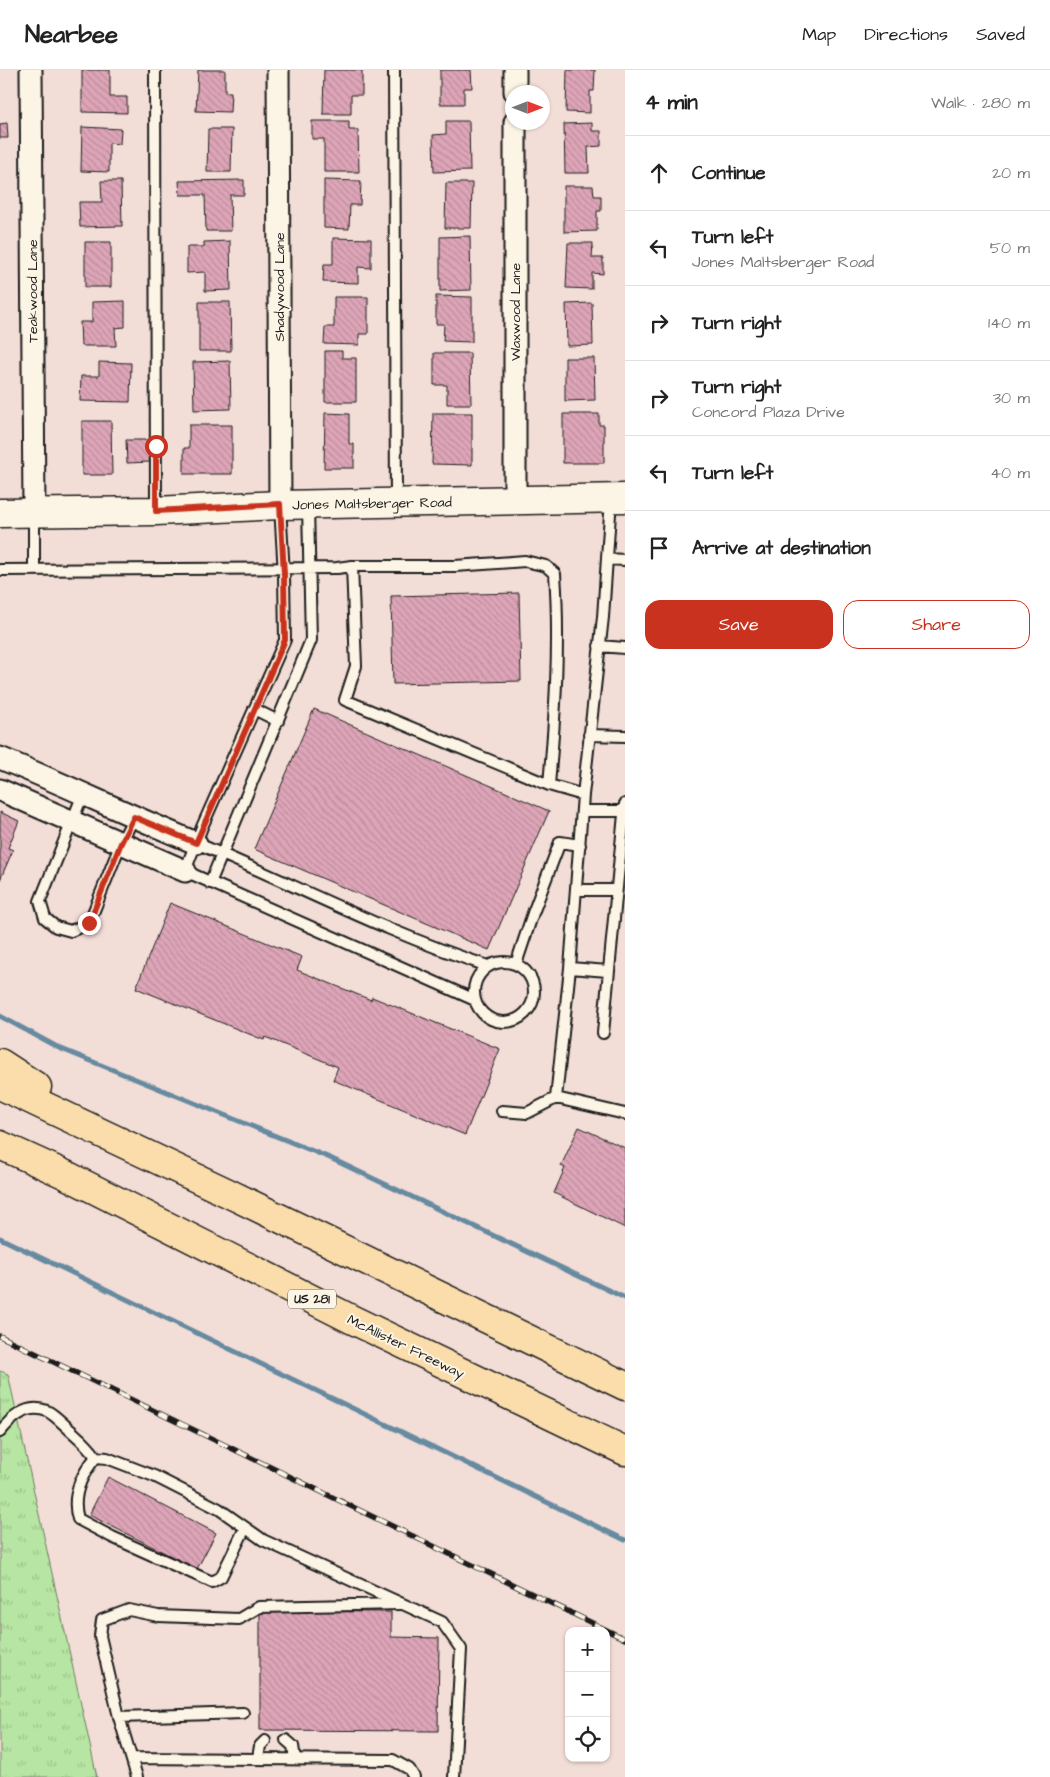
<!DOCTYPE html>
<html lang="en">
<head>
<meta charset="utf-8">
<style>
  body { margin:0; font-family:"Architects Daughter",sans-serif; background:#f6f6f6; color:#222 }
  .controls { position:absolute; right:15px; bottom:15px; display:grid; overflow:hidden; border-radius:10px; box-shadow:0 1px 4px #0004 }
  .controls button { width:45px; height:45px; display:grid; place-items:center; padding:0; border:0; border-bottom:1px solid #e0e0e0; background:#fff; color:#222; font:25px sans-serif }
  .compass { position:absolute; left:505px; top:15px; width:45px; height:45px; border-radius:50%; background:#fff; box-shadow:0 1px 4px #0004; rotate:90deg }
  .stop { position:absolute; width:15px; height:15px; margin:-11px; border:4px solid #c8321e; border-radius:50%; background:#fff }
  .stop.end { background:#c8321e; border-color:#fff; box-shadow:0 1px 5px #0008 }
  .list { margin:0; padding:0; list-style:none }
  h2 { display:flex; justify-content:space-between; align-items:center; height:65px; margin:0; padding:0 20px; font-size:21px }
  h2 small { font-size:16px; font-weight:400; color:#767676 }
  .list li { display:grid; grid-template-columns:32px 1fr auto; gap:15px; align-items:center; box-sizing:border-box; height:75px; padding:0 20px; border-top:1px solid #e0e0e0 }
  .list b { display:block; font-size:19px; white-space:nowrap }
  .list p { margin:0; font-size:16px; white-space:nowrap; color:#767676 }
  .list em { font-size:16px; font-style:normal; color:#767676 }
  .actions { display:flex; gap:10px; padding:15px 20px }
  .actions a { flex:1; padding:11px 0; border:1px solid #c8321e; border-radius:15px; text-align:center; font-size:18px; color:#c8321e }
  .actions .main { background:#c8321e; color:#fff }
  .icon { flex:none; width:28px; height:28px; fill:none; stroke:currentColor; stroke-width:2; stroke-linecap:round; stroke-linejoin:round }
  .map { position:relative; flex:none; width:625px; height:1707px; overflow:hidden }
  header { display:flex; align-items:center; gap:30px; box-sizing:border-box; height:70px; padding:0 25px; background:#fff; border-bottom:1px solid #e0e0e0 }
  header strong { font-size:24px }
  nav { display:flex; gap:28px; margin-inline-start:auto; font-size:18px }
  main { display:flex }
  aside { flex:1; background:#fff }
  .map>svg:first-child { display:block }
  .grass { fill:url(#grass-tufts); stroke:#6a8060 }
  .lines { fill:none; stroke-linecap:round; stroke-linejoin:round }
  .stream { stroke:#668aa0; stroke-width:5 }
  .building { fill:url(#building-back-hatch); stroke:#1c1c1c }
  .lane-casing { stroke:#1c1c1c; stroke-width:14 }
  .street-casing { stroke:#1c1c1c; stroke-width:25 }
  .secondary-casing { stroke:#1c1c1c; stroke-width:31 }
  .highway-casing { stroke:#1c1c1c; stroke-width:31 }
  .lane { stroke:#fcf5e5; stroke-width:10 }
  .street { stroke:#fcf5e5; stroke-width:21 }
  .secondary { stroke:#fcf5e5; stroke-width:28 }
  .highway { stroke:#faddab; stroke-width:28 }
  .rail-casing { stroke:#1c1c1c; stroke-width:5.5 }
  .rail { stroke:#fcf5e5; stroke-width:4; stroke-dasharray:11; stroke-linecap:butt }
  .route { stroke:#c8321e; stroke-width:6 }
  .labels { text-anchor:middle; stroke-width:4; stroke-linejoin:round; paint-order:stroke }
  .shield { fill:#fcf5e5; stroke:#5f5d58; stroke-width:1 }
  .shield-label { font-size:12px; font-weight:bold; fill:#1c1c1c }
  .street-label { font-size:14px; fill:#1c1c1c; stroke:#fcf5e5 }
</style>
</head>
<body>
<header>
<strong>Nearbee</strong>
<nav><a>Map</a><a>Directions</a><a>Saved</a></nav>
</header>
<main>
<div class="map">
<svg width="625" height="1707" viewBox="0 0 625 1707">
  <defs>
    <pattern id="grass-tufts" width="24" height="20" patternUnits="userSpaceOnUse" patternTransform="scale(1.25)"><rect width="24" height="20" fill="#b7e5a3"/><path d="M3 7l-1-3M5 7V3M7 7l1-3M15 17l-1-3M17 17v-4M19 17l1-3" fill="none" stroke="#9dc48c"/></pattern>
    <pattern id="building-back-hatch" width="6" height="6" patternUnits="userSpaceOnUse" patternTransform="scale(1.25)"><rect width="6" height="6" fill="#dda5b7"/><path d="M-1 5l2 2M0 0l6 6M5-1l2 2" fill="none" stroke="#bd8d9d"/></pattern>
  </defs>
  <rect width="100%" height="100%" fill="#f3ddd7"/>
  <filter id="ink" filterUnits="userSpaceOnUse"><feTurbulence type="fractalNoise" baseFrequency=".02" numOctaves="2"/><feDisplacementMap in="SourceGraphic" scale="10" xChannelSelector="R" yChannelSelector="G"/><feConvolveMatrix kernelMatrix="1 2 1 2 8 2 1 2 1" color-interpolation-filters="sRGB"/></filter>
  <g filter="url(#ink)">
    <path class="grass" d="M 0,1301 L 8,1304 L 97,1707 L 0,1707 Z"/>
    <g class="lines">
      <path class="stream" d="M 0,946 L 59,978 L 330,1088 L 625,1228
        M 0,1168 L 625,1470"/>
    </g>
    <path class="building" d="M 82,0 L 110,0 L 110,27 L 127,27 L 127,43 L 82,42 Z
      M 198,0 L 225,0 L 225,22 L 231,22 L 230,42 L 196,41 Z
      M 324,0 L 362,0 L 362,25 L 351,25 L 351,44 L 323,44 Z
      M 440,0 L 471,0 L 472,18 L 464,18 L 464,34 L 440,34 Z
      M 567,0 L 595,0 L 594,21 L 590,21 L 590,43 L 566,42 Z
      M 312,51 L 349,51 L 349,60 L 358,60 L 359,102 L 324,102 L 324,69 L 312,69 Z
      M 446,51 L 469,51 L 470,101 L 434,102 L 433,65 L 446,64 Z
      M 7,53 L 8,68 L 0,68 L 0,54 Z
      M 592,53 L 592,61 L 601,61 L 601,76 L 588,77 L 589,103 L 565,103 L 564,54 Z
      M 82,57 L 121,59 L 120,74 L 109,73 L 109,102 L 81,101 Z
      M 208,59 L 232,59 L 231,102 L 207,102 Z
      M 244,110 L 244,125 L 230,125 L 231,161 L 206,161 L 205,125 L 180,125 L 179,111 Z
      M 324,110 L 361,111 L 360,135 L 350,135 L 349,159 L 324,158 Z
      M 101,111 L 121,111 L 122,156 L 80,157 L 79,132 L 102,132 Z
      M 446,113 L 472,113 L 471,158 L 445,158 Z
      M 564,116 L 593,116 L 594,126 L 601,126 L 601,141 L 597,141 L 597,161 L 564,162 Z
      M 470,166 L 471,220 L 440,221 L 440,167 Z
      M 333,168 L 371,169 L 371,198 L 358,197 L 358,213 L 323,212 L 324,194 L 333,194 Z
      M 230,171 L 231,220 L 205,221 L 205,202 L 187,203 L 187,177 L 204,177 L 204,172 Z
      M 85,172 L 111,172 L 111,217 L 85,217 Z
      M 568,173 L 593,173 L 592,188 L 603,188 L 603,204 L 592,203 L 592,219 L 566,218 Z
      M 436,226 L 472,227 L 472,272 L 443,271 L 444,254 L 436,254 Z
      M 334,227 L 368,227 L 368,264 L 359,264 L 359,275 L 324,274 L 325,257 L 334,257 Z
      M 125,231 L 125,257 L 115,258 L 116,276 L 81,276 L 80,252 L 92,252 L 92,232 Z
      M 199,232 L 230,232 L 231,281 L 199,281 Z
      M 592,233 L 593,275 L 567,276 L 566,234 Z
      M 325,281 L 342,281 L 342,288 L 356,288 L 356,332 L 325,332 Z
      M 434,283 L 470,283 L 471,334 L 447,334 L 447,315 L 434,315 Z
      M 565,288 L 594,288 L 595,330 L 565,331 Z
      M 230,291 L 231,339 L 194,340 L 193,292 Z
      M 99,292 L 131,293 L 130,332 L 80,331 L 81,306 L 99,306 Z
      M 325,343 L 349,344 L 349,374 L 354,374 L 354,398 L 324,398 Z
      M 433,343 L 472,343 L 472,395 L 432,394 Z
      M 563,344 L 599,344 L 599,355 L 604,355 L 604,393 L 563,393 Z
      M 82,351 L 111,351 L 112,405 L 82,405 Z
      M 189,355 L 232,355 L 232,404 L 184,404 L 184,378 L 189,378 Z
      M 126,370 L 149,370 L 150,392 L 127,393 Z
      M 519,523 L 521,611 L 393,614 L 391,526 Z
      M 314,639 L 549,741 L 489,880 L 254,779 Z
      M 0,742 L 19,751 L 8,778 L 13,780 L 0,810 Z
      M 170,833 L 302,887 L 297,900 L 371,930 L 372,927 L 500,979 L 465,1065 L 333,1010 L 338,997 L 265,967 L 264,970 L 136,918 Z
      M 579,1057 L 625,1078 L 625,1158 L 554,1123 L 565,1098 L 561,1096 Z
      M 108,1407 L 216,1463 L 197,1499 L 89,1445 Z
      M 260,1541 L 391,1542 L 391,1567 L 439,1568 L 438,1661 L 260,1660 Z"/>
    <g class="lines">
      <g class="lane-casing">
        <path id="lane" d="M 155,0 L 156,439
          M 394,0 L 396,431
          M 280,436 L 284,504 L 285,570 L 202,757 L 185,801 L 475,930
          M 34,444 L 34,500
          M 607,489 L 625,490
          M 0,500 L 337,498 L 352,496 L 455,496 L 525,491 L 546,496 L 555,504 C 560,574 555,646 549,715 L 345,630 L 356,596 L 352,496
          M 599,576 L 625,578
          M 254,639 L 278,651
          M 589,665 L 625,666
          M 549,715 L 583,725 L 603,547 L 611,429
          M 83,724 L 40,831 L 45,848 L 56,857 L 71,861 L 89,853 L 121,773 L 134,747
          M 583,725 L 570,898 L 556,1028 L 625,1044
          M 582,741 L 624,741
          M 196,773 C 294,814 386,863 488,896
          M 210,813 L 311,570 L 308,436
          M 576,820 L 616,820
          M474 922a30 30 0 1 1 60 0a30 30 0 1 1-60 0Z
          M 516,894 L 533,843 L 560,772 L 580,775
          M 570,898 L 608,901
          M 603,963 L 625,734
          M 502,1041 L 527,1043 L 556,1028
          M 0,1362 C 11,1348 28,1333 47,1341 C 55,1345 62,1353 69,1359 C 80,1369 87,1374 96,1387
          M 245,1458 L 221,1507 L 212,1512 L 112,1467 L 78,1449 C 71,1426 81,1405 96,1387 L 107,1388 L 154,1406 L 219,1439 L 263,1470 L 442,1552 L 461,1579 L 454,1707
          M 243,1643 L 119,1647 L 100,1566 L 102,1550 L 129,1540 L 158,1546 L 239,1549 L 259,1537 L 401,1534
          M 119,1647 L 137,1707
          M 286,1670 L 293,1676 L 295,1689
          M 132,1688 L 393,1690 L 409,1699 L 414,1707
          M 258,1688 L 260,1676 L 265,1671"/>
      </g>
      <g class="street-casing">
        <path id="street" d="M 31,0 L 34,443
          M 278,0 L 280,435
          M 515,0 L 515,22
          M 515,52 L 515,431
          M 0,688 C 66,715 130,746 196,773
          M 0,720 L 185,801"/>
      </g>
      <g class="secondary-casing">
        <path id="secondary" d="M 0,443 L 156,441 L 280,435 L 625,428"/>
      </g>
      <g class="highway-casing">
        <path id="highway" d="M 0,993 L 37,1017
          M 0,1015 L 228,1123 L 625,1316
          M 0,1075 L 64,1104 L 351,1249 L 625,1381"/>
      </g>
      <use href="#lane" class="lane"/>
      <use href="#street" class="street"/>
      <use href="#secondary" class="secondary"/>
      <use href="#highway" class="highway"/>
      <g class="rail-casing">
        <path id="rail" d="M 0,1266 L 625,1569"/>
      </g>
      <use href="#rail" class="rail"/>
    </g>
  </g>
  <g class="lines" filter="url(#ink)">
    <path class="route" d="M 89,853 L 121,773 L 134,747 L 196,773 L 285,570 L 284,504 L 280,434 L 156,441 L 156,376"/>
  </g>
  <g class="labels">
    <rect class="shield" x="288" y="1219.5" width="48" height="19" rx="4"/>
    <g class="shield-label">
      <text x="312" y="1233">US 281</text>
    </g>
    <g class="street-label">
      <text transform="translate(279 217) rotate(-90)" y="5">Shadywood Lane</text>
      <text transform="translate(32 221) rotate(-90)" y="5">Teakwood Lane</text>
      <text transform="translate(515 242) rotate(-90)" y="5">Waxwood Lane</text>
      <text transform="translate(372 433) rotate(-1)" y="5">Jones Maltsberger Road</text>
      <text transform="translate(406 1276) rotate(26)" y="5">McAllister Freeway</text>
    </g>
  </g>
</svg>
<div class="controls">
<button>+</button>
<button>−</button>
<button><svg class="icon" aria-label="locate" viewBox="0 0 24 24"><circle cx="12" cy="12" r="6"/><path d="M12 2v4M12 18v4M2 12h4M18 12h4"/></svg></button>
</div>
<svg class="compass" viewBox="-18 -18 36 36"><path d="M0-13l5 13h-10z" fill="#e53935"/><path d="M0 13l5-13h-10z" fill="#767676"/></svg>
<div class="stop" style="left:156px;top:376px"></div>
<div class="stop end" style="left:89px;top:853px"></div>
</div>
<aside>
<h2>4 min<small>Walk · 280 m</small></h2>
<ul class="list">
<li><svg class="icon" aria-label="ahead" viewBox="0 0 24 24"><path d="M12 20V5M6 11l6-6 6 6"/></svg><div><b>Continue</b></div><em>20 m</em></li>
<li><svg class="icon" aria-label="left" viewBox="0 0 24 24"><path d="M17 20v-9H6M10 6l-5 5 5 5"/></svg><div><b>Turn left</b><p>Jones Maltsberger Road</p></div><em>50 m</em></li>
<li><svg class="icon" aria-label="right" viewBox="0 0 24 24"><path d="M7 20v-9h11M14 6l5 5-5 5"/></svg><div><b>Turn right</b></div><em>140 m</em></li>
<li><svg class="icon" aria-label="right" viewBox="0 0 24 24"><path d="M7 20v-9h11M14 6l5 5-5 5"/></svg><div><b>Turn right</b><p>Concord Plaza Drive</p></div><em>30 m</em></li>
<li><svg class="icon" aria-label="left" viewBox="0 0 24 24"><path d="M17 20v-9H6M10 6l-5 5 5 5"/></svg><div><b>Turn left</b></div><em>40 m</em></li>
<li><svg class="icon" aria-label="arrive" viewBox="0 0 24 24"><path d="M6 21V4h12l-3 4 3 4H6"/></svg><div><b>Arrive at destination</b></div></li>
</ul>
<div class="actions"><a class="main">Save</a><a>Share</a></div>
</aside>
</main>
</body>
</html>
